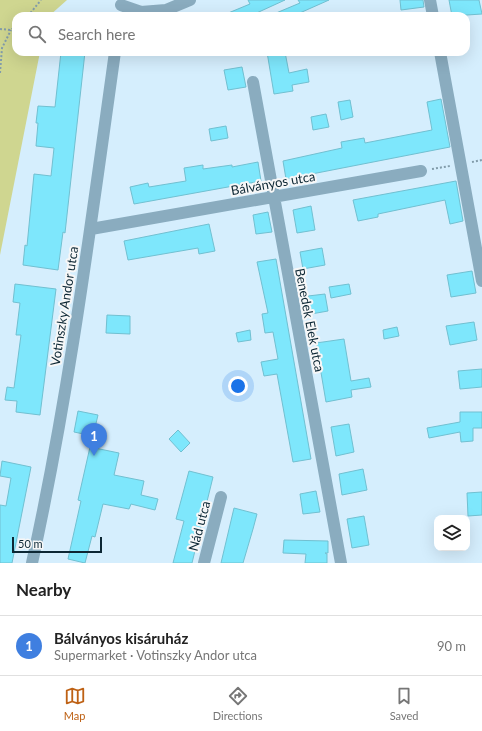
<!DOCTYPE html>
<html lang="en">
<head>
<meta charset="utf-8">
<style>
  body { margin:0; font-family:Lato,sans-serif; background:#f2f2f2; color:#222 }
  .controls { position:absolute; right:12px; bottom:12px; display:grid; overflow:hidden; border-radius:8px; box-shadow:0 4px 16px #0002 }
  .controls button { width:36px; height:36px; display:grid; place-items:center; padding:0; border:0; border-bottom:1px solid #e0e0e0; background:#fff; color:#222; font:20px sans-serif }
  .scale { position:absolute; left:12px; bottom:10px; width:90px; box-sizing:border-box; padding-left:4px; border:2px solid #0c2734; border-top:0; font-size:11px; line-height:14px; white-space:nowrap; color:#0c2734; -webkit-text-stroke:3px #f7f7f7; paint-order:stroke }
  .you { position:absolute; left:238px; top:386px; width:14px; height:14px; margin:-10px; border:3px solid #fff; border-radius:50%; background:#1a73e8; box-shadow:0 0 0 6px #1a73e833 }
  .badge { display:grid; place-items:center; width:26px; height:26px; border-radius:50%; background:#be6114; color:#fff; font-size:13px; font-weight:700 }
  .pin { position:absolute; translate:-50% -33px; filter:drop-shadow(0 1px 2px #0008) }
  .pin::after { content:''; position:absolute; top:21px; width:14px; height:12px; background:inherit; clip-path:polygon(0 0,100% 0,50% 100%) }
  .list { margin:0; padding:0; list-style:none }
  h2 { display:flex; justify-content:space-between; align-items:center; height:52px; margin:0; padding:0 16px; font-size:17px }
  h2 small { font-size:13px; font-weight:400; color:#767676 }
  .list li { display:grid; grid-template-columns:26px 1fr auto; gap:12px; align-items:center; box-sizing:border-box; height:60px; padding:0 16px; border-top:1px solid #e0e0e0 }
  .list b { display:block; font-size:15px; white-space:nowrap }
  .list p { margin:0; font-size:13px; white-space:nowrap; color:#767676 }
  .list em { font-size:13px; font-style:normal; color:#767676 }
  .icon { flex:none; width:22px; height:22px; fill:none; stroke:currentColor; stroke-width:2; stroke-linecap:round; stroke-linejoin:round }
  .map { position:relative; flex:none; width:482px; height:563px; overflow:hidden }
  .search { position:absolute; background:#fff; box-shadow:0 4px 16px #0002; left:12px; right:12px; top:12px; height:44px; display:flex; align-items:center; gap:10px; box-sizing:border-box; padding:0 14px; border-radius:12px; color:#767676; font-size:15px }
  .sheet { height:112px; background:#fff }
  nav { display:flex; justify-content:space-around; align-items:center; box-sizing:border-box; height:56px; border-top:1px solid #e0e0e0; background:#fff; font-size:11px; color:#767676 }
  nav a { display:grid; justify-items:center; gap:2px }
  nav .on { color:#be6114 }
  .map>svg:first-child { display:block }
  .green { fill:#cfd690 }
  .building { fill:#7ee7fc; stroke:#71c0d1 }
  .lines { fill:none; stroke-linecap:round; stroke-linejoin:round }
  .path { stroke:#829caa; stroke-width:2; stroke-dasharray:2 2; stroke-linecap:butt }
  .minor { stroke:#8aacbf; stroke-width:12 }
  .labels { text-anchor:middle; stroke-width:4; stroke-linejoin:round; paint-order:stroke }
  .street-label { font-size:13px; fill:#0c2734; stroke:#f7f7f7 }
</style>
</head>
<body>
<div class="map">
<svg width="482" height="563" viewBox="0 0 482 563">
  <rect width="100%" height="100%" fill="#d5eefd"/>
  <path class="green" d="M 0,0 L 67,0 L 49,16 L 16,16 L 16,52 L 40,52 L 0,255 Z"/>
  <path class="building" d="M 248,0 L 285,0 L 250,16 L 221,16 L 250,4 Z
    M 298,0 L 329,0 L 293,16 L 269,16 L 300,3 Z
    M 400,0 L 423,0 L 424,7 L 401,10 Z
    M 449,0 L 479,0 L 482,14 L 452,16 Z
    M 61,52 L 85,52 L 65,233 L 63,232 L 58,270 L 23,265 L 25,245 L 27,246 L 34,174 L 51,176 L 54,148 L 36,146 L 38,123 L 36,123 L 38,106 L 55,107 Z
    M 267,52 L 285,52 L 289,73 L 307,69 L 309,82 L 292,85 L 293,91 L 274,94 Z
    M 242,67 L 246,87 L 228,90 L 224,70 Z
    M 441,99 L 450,147 L 286,179 L 283,161 L 342,148 L 341,142 L 364,138 L 365,143 L 432,130 L 427,102 Z
    M 350,100 L 353,117 L 341,120 L 338,102 Z
    M 326,114 L 329,127 L 313,130 L 311,117 Z
    M 226,126 L 228,138 L 211,141 L 209,129 Z
    M 258,162 L 261,181 L 134,204 L 130,187 L 148,183 L 149,187 L 186,181 L 184,168 L 203,165 L 203,169 L 232,165 L 232,167 Z
    M 456,181 L 463,221 L 450,224 L 445,200 L 378,214 L 378,217 L 358,221 L 353,200 Z
    M 311,206 L 315,230 L 297,233 L 293,210 Z
    M 268,212 L 272,232 L 256,234 L 253,215 Z
    M 209,224 L 215,251 L 199,254 L 198,248 L 128,260 L 124,241 Z
    M 322,248 L 325,265 L 303,269 L 300,252 Z
    M 276,259 L 311,459 L 293,462 L 277,374 L 264,376 L 261,362 L 278,359 L 273,332 L 265,333 L 262,314 L 268,313 L 257,262 Z
    M 472,271 L 476,293 L 451,297 L 447,275 Z
    M 15,284 L 56,289 L 40,415 L 16,412 L 17,401 L 5,400 L 7,387 L 14,388 L 21,335 L 16,335 L 20,303 L 13,302 Z
    M 349,284 L 351,294 L 331,298 L 329,287 Z
    M 325,294 L 328,311 L 311,314 L 308,296 Z
    M 107,315 L 130,316 L 130,334 L 106,333 Z
    M 474,322 L 477,340 L 450,345 L 446,326 Z
    M 397,327 L 399,336 L 384,339 L 383,330 Z
    M 250,330 L 251,340 L 238,342 L 236,333 Z
    M 344,339 L 351,381 L 369,378 L 371,387 L 351,390 L 352,397 L 326,402 L 316,343 Z
    M 482,369 L 482,387 L 460,389 L 458,371 Z
    M 78,411 L 98,415 L 93,436 L 74,432 Z
    M 460,412 L 482,412 L 482,428 L 473,428 L 473,441 L 461,442 L 460,432 L 429,438 L 427,428 L 460,422 Z
    M 349,424 L 354,452 L 336,456 L 331,427 Z
    M 178,430 L 190,443 L 181,452 L 169,439 Z
    M 90,447 L 119,453 L 114,475 L 144,481 L 141,495 L 158,499 L 155,510 L 131,504 L 129,509 L 103,504 L 95,537 L 92,536 L 85,563 L 68,559 L 81,501 L 78,500 Z
    M 2,461 L 31,467 L 12,563 L 0,563 L 0,505 L 6,506 L 11,478 L 0,476 Z
    M 363,469 L 367,490 L 342,495 L 339,474 Z
    M 189,471 L 213,477 L 192,563 L 173,563 L 184,521 L 176,519 Z
    M 316,491 L 320,512 L 303,514 L 300,494 Z
    M 482,492 L 482,515 L 468,516 L 467,493 Z
    M 234,508 L 257,514 L 253,529 L 243,563 L 221,563 Z
    M 364,516 L 369,545 L 352,548 L 347,519 Z
    M 284,540 L 328,541 L 328,553 L 325,553 L 327,554 L 327,563 L 305,563 L 306,554 L 283,553 Z"/>
  <g class="lines">
    <path class="path" d="M 28,16 L 41,0
      M 0,29 L 11,30 L 16,26
      M 0,73 L 2,48 L 11,30
      M 472,162 L 482,160
      M 432,169 L 450,166"/>
    <path class="minor" d="M 430,0 L 433,16
      M 121,5 L 141,12 L 166,10 L 190,0
      M 440,52 L 482,281
      M 253,82 L 341,563
      M 91,229 L 421,171
      M 32,563 C 69,395 91,223 115,52
      M 204,563 L 221,497"/>
  </g>
  <g class="labels">
    <g class="street-label">
      <text transform="translate(273 183) rotate(-10)" y="5">Bálványos utca</text>
      <text transform="translate(64 306) rotate(-81)" y="5">Votinszky Andor utca</text>
      <text transform="translate(310 320) rotate(79)" y="5">Benedek Elek utca</text>
      <text transform="translate(199 526) rotate(-75)" y="5">Nád utca</text>
    </g>
  </g>
</svg>
<div class="controls">
<button><svg class="icon" aria-label="layers" viewBox="0 0 24 24"><path d="M12 4l9 5-9 5-9-5zM3 14l9 5 9-5"/></svg></button>
</div>
<div class="scale">50 m</div>
<div class="you"></div>
<div class="pin badge" style="left:94px;top:456px;background:#3f7fe0">1</div>
<div class="search"><svg class="icon" aria-label="search" viewBox="0 0 24 24"><circle cx="10" cy="10" r="6"/><path d="M15 15l6 6"/></svg>Search here</div>
</div>
<section class="sheet">
<h2>Nearby<small></small></h2>
<ul class="list">
<li><span class="badge" style="background:#3f7fe0">1</span><div><b>Bálványos kisáruház</b><p>Supermarket · Votinszky Andor utca</p></div><em>90 m</em></li>
</ul>
</section>
<nav>
<a class="on"><svg class="icon" aria-label="map" viewBox="0 0 24 24"><path d="M3 6l6-2 6 2 6-2v14l-6 2-6-2-6 2zM9 4v14M15 6v14"/></svg>Map</a>
<a><svg class="icon" aria-label="directions" viewBox="0 0 24 24"><path d="M12 3l9 9-9 9-9-9zM9 14v-3h6M13 9l2 2-2 2"/></svg>Directions</a>
<a><svg class="icon" aria-label="saved" viewBox="0 0 24 24"><path d="M7 4h10v16l-5-4-5 4z"/></svg>Saved</a>
</nav>
</body>
</html>
